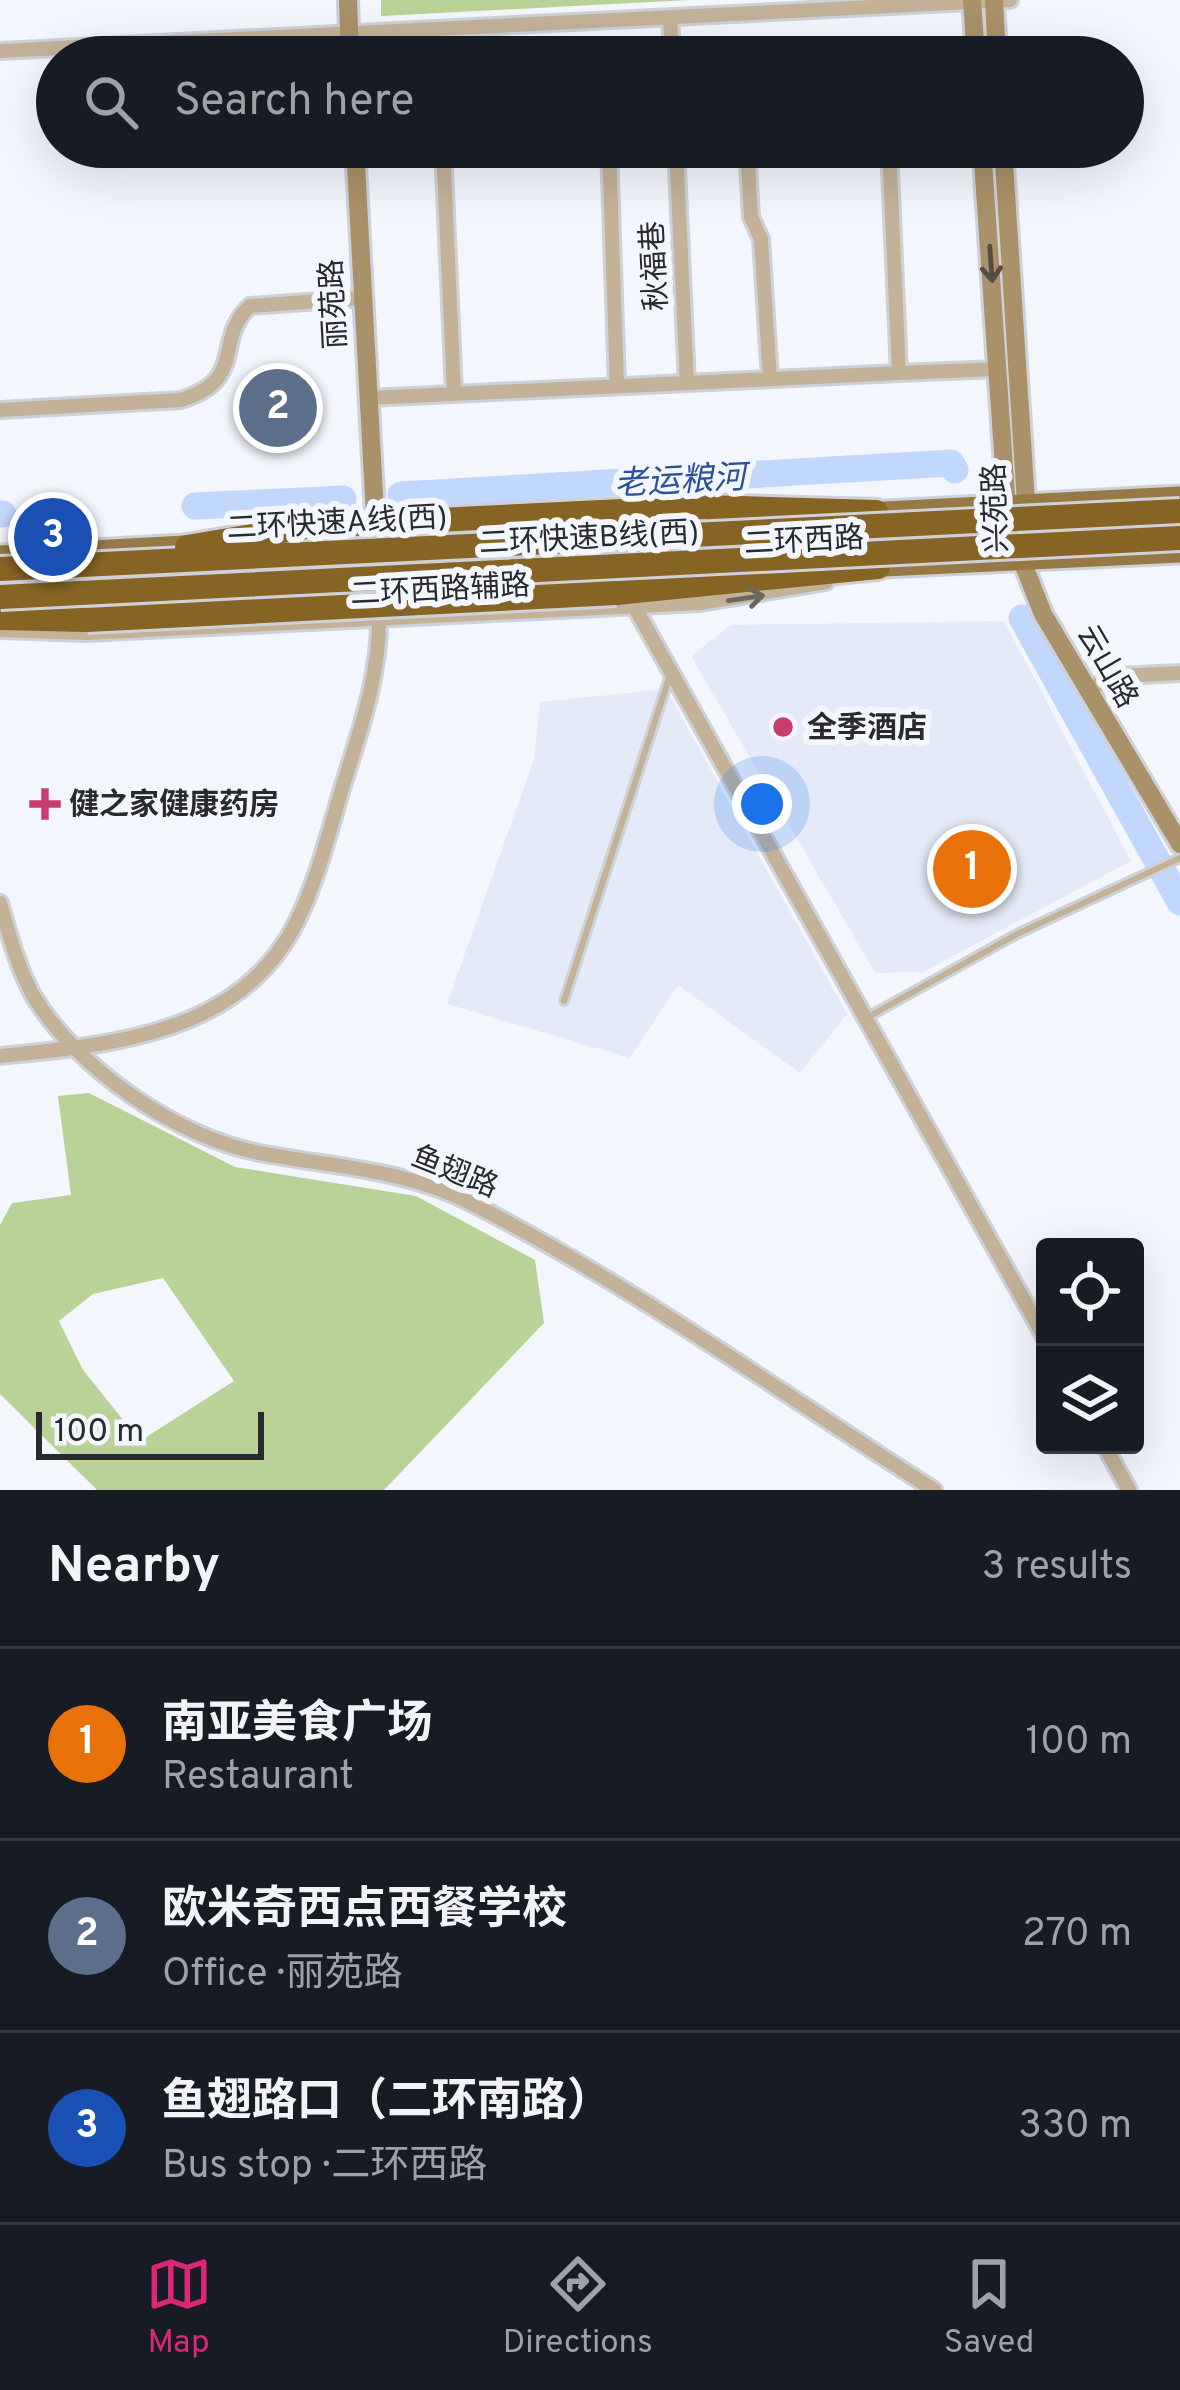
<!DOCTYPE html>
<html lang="en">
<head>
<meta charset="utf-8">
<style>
  body { margin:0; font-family:Overpass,"Noto Sans SC",sans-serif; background:#242831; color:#f1f3f6 }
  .controls { position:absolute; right:36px; bottom:36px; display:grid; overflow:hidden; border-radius:12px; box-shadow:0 12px 48px #0002 }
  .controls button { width:108px; height:108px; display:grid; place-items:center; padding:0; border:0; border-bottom:3px solid #363941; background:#171b24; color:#f1f3f6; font:60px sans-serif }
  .scale { position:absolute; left:36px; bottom:30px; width:228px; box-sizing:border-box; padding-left:12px; border:6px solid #292a2d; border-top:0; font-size:33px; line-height:42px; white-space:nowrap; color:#292a2d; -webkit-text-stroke:9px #f3f6fd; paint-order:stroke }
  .you { position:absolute; left:762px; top:804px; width:42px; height:42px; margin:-30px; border:9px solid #fff; border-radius:50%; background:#1a73e8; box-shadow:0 0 0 18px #1a73e833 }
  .badge { display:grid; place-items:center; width:78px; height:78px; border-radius:50%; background:#db2777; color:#fff; font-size:39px; font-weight:700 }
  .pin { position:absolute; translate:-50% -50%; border:6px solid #fff; box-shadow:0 3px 12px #0006 }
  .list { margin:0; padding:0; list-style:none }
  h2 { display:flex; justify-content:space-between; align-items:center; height:156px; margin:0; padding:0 48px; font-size:51px }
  h2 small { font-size:39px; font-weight:400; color:#9ea1a6 }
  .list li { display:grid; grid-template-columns:78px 1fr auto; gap:36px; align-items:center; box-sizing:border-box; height:192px; padding:0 48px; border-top:3px solid #363941 }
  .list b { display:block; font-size:45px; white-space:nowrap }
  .list p { margin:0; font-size:39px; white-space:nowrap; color:#9ea1a6 }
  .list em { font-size:39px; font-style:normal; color:#9ea1a6 }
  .icon { flex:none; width:66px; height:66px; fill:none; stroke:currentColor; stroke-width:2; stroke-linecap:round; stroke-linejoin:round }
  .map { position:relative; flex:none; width:1180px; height:1490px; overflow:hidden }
  .search { position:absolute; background:#171b24; box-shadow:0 12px 48px #0002; left:36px; right:36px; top:36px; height:132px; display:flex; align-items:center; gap:30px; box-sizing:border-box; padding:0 42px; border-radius:66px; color:#9ea1a6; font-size:45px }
  .sheet { height:732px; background:#171b24 }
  nav { display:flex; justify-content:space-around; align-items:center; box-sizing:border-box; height:168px; border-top:3px solid #363941; background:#171b24; font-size:33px; color:#9ea1a6 }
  nav a { display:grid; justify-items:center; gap:6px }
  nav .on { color:#db2777 }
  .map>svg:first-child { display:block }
  .built { fill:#e5eaf8 }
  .green { fill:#b8d298; fill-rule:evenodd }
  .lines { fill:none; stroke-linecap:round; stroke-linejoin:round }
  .river { stroke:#c1d7fb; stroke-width:27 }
  .lane-casing { stroke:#cfd1d8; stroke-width:12 }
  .street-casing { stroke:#cfd1d8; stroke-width:20 }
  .secondary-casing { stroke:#cfd1d8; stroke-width:24 }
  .primary-casing { stroke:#cfd1d8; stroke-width:27 }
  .highway-casing { stroke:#cfd1d8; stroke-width:30 }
  .lane { stroke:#c3b298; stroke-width:6 }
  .street { stroke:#c3b298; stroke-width:14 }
  .secondary { stroke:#a99169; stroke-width:18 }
  .primary { stroke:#977946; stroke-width:21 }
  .highway { stroke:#866423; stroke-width:24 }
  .highway-bridge-casing { stroke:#cfd1d8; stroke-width:30; stroke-linecap:butt }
  .highway-bridge { stroke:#866423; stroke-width:24 }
  .oneway { stroke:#564e42 }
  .oneway2 { stroke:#6e675d }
  .poi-dot { fill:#c83c70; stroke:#f3f6fd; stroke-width:4.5 }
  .labels { text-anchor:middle; stroke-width:12; stroke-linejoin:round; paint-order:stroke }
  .street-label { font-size:30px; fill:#292a2d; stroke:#f3f6fd }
  .poi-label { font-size:30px; font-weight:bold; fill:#292a2d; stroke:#f3f6fd; text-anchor:start }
  .water-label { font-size:33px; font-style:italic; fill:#2a5398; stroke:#f3f6fd }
</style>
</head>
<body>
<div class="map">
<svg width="1180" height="1490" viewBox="0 0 1180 1490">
  <rect width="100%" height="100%" fill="#f3f6fd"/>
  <path class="built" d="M 1004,621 L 1131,861 L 923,972 L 875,973 L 691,656 L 731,625 Z
    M 666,689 L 847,1014 L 800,1073 L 678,985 L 630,1058 L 447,1004 L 534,759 L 540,702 Z"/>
  <path class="green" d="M 381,0 L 689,0 L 381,16 Z
    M 89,1093 L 235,1167 L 416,1196 L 535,1260 L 544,1323 L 384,1490 L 97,1490 L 0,1394 L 0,1225 L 12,1203 L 71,1195 L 58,1096 ZM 163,1278 L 234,1381 L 140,1441 L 83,1370 L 59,1321 L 93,1294 Z"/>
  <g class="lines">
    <path class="river" d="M 401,495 L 951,463 L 955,470
      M 195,506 L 343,499
      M 0,514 L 3,514
      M 1022,618 L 1180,902"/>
    <g class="lane-casing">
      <path id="lane" d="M 564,1001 L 670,675
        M 868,1017 L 1017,934 L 1180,858"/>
    </g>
    <g class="street-casing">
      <path id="street" d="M 670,17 L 672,57
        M 0,51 L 1010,0
        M 443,147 L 454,393
        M 609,147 L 617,386
        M 676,147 L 687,383
        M 747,147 L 751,217 L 761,239 L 770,379
        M 899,373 L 998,369
        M 369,398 L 899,373 L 889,147
        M 0,410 L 181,400 C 248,379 213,340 250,306 L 363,298
        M 634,606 L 1045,1338
        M 0,630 L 87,633 L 700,603 L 826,582
        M 1086,690 L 1118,676 L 1180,673
        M 0,903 C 9,934 18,969 34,997 C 78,1069 178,1138 260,1153 C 333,1167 404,1169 471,1203 C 633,1286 781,1393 934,1490
        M 0,1056 C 110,1045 240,1035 296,923 C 317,881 328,836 341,792 C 359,734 381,673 379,612
        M 1104,1445 L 1129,1490"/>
    </g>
    <g class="secondary-casing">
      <path id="secondary" d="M 348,0 L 350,57
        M 972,0 L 976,57
        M 994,0 L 997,57
        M 355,147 L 376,532
        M 982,147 L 1008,525 L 1043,614 L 1180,844
        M 1003,147 L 1027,518"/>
    </g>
    <g class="primary-casing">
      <path id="primary" d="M 864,513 L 1180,497
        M 270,542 L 748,518
        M 0,556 L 203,545
        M 863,567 L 1180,552
        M 36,609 L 670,577"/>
    </g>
    <g class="highway-casing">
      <path id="highway" d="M 705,507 L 876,512
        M 616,593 L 878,567
        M 0,618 L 87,620"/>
    </g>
    <use href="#lane" class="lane"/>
    <use href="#street" class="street"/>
    <use href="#secondary" class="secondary"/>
    <use href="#primary" class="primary"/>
    <use href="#highway" class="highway"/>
    <g class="highway-bridge-casing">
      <path id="highway-bridge" d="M 187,547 L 312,526 L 705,507
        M 0,569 L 1180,511
        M 0,597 L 1180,538
        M 87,620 L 616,593"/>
    </g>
    <use href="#highway-bridge" class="highway-bridge"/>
  </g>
  <defs><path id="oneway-shaft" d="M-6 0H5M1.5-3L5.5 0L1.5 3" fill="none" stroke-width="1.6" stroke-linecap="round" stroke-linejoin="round" transform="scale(3)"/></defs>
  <use class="oneway" href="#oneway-shaft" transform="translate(991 264) rotate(86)"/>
  <use class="oneway2" href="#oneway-shaft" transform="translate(746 598) rotate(-8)"/>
  <g class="poi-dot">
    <circle cx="783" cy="727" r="12"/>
    <path d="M39 786h12v12h12v12h-12v12h-12v-12h-12v-12h12z"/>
  </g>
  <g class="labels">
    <g class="street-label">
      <text transform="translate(654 266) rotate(-93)" y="10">秋福巷</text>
      <text transform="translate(333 304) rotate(-93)" y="10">丽苑路</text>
      <text transform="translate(995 508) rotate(-92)" y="10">兴苑路</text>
      <text transform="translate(337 522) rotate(-3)" y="10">二环快速A线(西)</text>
      <text transform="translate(589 537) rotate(-3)" y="10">二环快速B线(西)</text>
      <text transform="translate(804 540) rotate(-3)" y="10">二环西路</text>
      <text transform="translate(440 589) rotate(-3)" y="10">二环西路辅路</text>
      <text transform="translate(1108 666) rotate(60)" y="10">云山路</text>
      <text transform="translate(455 1171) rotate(22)" y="10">鱼翅路</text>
    </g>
    <g class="poi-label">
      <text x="807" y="737">全季酒店</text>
      <text x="69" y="814">健之家健康药房</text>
    </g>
    <g class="water-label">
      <text transform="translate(680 479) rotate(-3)" y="12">老运粮河</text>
    </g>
  </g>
</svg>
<div class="controls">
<button><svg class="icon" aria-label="locate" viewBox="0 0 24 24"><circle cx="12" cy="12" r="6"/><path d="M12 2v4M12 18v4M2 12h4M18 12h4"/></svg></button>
<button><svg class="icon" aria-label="layers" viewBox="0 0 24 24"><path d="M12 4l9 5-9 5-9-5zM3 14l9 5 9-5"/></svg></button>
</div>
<div class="scale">100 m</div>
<div class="you"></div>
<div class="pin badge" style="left:972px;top:869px;background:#e8710a">1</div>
<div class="pin badge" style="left:278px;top:408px;background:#5c6f8a">2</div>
<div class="pin badge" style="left:53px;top:537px;background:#1a4fb4">3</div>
<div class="search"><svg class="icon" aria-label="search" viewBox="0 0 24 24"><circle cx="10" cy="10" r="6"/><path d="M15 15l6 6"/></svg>Search here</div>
</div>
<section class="sheet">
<h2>Nearby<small>3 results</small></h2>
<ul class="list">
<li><span class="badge" style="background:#e8710a">1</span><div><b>南亚美食广场</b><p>Restaurant</p></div><em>100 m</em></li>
<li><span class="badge" style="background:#5c6f8a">2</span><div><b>欧米奇西点西餐学校</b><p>Office · 丽苑路</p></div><em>270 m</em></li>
<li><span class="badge" style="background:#1a4fb4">3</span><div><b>鱼翅路口（二环南路）</b><p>Bus stop · 二环西路</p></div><em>330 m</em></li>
</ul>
</section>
<nav>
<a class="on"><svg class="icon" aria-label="map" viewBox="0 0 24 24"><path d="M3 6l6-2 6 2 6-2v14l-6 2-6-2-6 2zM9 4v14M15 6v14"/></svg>Map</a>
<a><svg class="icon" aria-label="directions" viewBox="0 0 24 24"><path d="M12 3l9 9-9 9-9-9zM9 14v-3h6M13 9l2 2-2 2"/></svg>Directions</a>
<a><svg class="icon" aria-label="saved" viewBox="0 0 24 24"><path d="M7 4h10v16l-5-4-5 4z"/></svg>Saved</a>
</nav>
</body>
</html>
